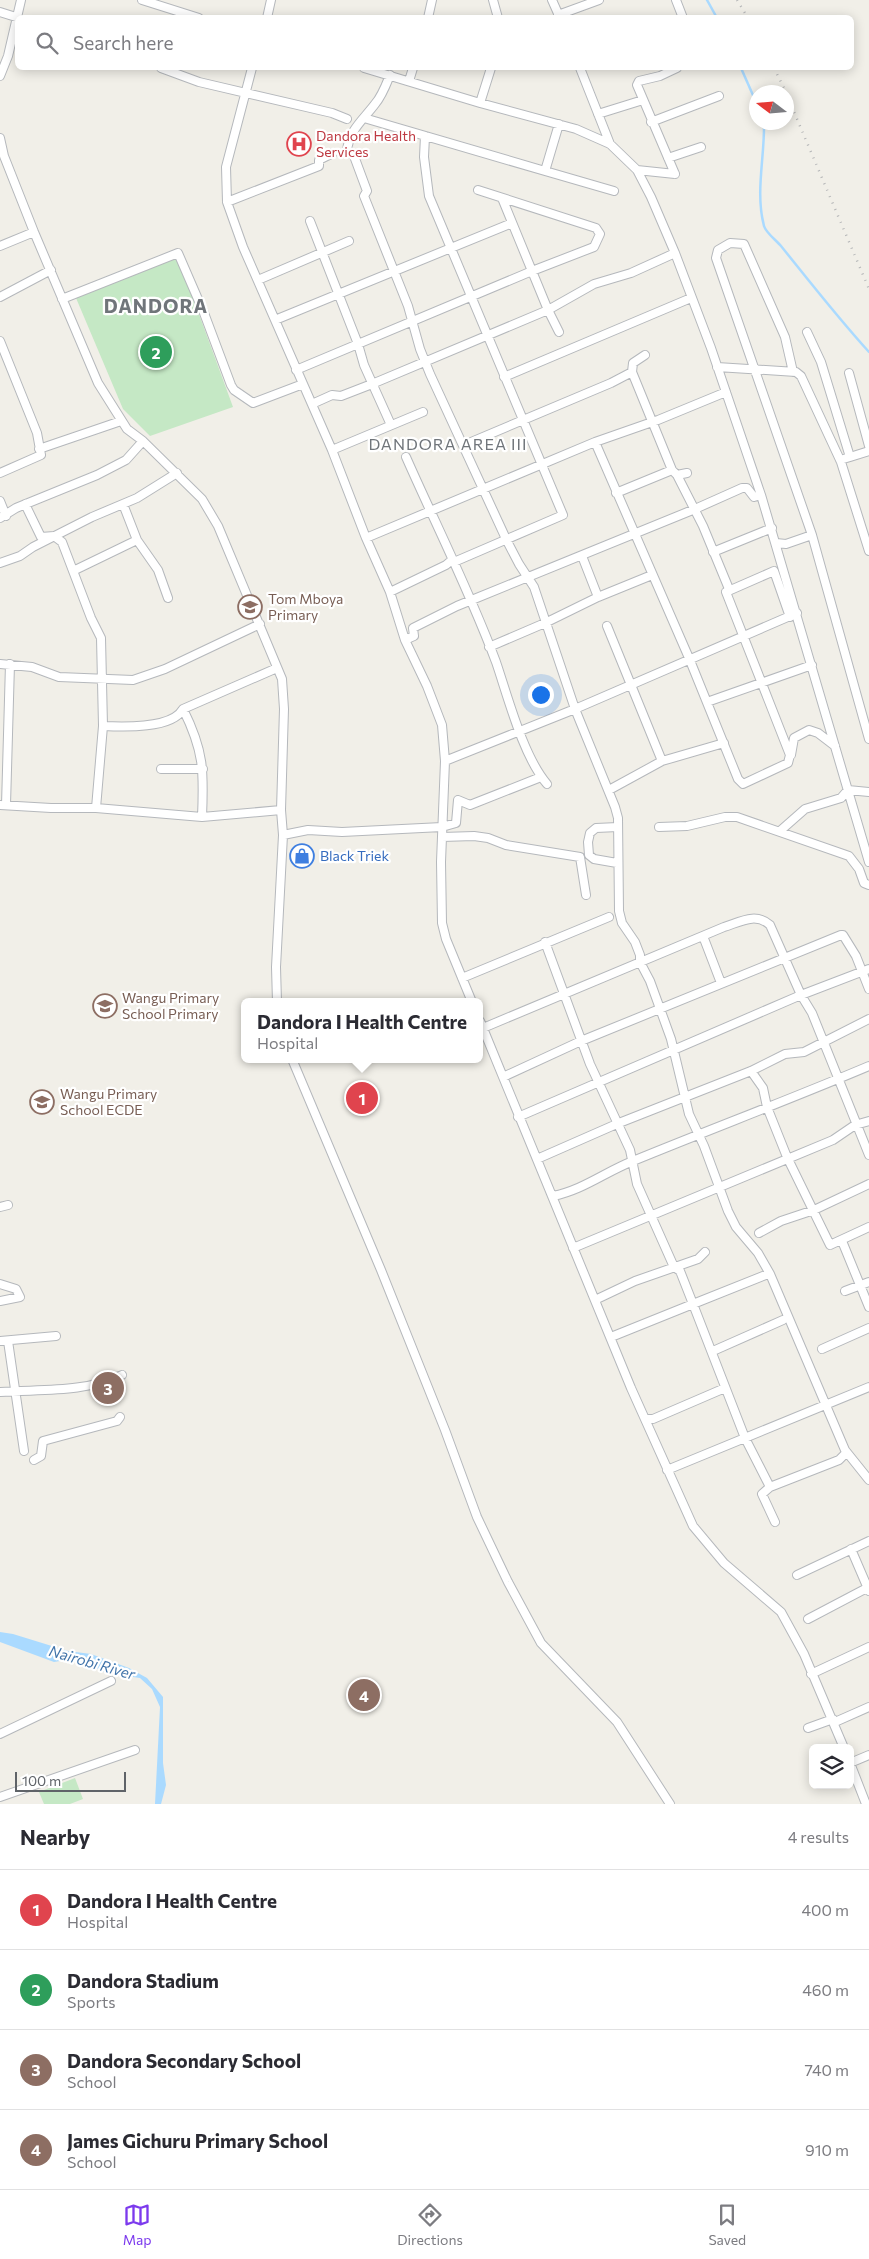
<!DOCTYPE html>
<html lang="en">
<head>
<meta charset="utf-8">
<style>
  body { margin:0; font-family:Commissioner,sans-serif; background:#f7f7f7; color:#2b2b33 }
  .controls { position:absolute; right:15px; bottom:15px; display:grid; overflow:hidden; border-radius:8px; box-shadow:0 2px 12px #0003 }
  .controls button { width:45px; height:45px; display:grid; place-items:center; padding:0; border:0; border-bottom:1px solid #e1e1e2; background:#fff; color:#2b2b33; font:25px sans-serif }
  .compass { position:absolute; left:749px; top:85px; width:45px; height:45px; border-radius:50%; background:#fff; box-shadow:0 2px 12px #0003; rotate:286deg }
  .scale { position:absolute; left:15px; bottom:12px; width:111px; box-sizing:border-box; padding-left:5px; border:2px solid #5f6368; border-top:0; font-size:14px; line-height:18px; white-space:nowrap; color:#5f6368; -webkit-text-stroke:4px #fff; paint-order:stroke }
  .you { position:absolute; left:540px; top:694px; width:18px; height:18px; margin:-12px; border:4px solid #fff; border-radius:50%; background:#1a73e8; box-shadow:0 0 0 8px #1a73e833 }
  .badge { display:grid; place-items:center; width:32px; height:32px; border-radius:50%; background:#7c3aed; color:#fff; font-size:16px; font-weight:700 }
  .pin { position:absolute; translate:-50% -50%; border:2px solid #fff; box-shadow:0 1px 5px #0006 }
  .popup { position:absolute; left:241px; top:998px; width:242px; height:65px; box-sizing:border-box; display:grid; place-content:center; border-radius:8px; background:#fff; filter:drop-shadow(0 1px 4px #0005); font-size:16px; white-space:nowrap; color:#7c7c81 }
  .popup b { font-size:19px; color:#2b2b33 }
  .popup::after { content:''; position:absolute; left:50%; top:100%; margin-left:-10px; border:10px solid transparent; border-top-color:#fff }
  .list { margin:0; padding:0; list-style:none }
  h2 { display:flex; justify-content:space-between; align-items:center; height:65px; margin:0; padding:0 20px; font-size:21px }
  h2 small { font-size:16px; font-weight:400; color:#7c7c81 }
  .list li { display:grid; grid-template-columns:32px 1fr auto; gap:15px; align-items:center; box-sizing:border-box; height:80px; padding:0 20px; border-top:1px solid #e1e1e2 }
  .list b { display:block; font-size:19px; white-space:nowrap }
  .list p { margin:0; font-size:16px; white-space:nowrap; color:#7c7c81 }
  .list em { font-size:16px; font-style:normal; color:#7c7c81 }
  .icon { flex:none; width:28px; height:28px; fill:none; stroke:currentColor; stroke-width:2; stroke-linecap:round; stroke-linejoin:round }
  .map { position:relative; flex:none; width:869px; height:1804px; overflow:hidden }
  .search { position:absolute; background:#fff; box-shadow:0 2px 12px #0003; left:15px; right:15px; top:15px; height:55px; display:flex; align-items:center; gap:12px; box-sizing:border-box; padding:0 18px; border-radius:8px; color:#7c7c81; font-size:19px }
  .sheet { height:385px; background:#fff }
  nav { display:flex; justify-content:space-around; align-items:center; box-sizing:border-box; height:70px; border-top:1px solid #e1e1e2; background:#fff; font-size:14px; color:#7c7c81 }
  nav a { display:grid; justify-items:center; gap:2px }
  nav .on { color:#7c3aed }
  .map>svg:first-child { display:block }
  .green { fill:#c5e8c5 }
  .water { fill:#aadaff }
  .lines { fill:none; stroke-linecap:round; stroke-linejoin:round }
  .stream { stroke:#aadaff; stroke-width:2.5 }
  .minor-casing { stroke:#b5b8bc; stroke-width:10 }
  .minor { stroke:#fff; stroke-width:8 }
  .rail { stroke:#b6b7b8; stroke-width:2.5; stroke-dasharray:1 6; stroke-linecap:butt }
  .labels { text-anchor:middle; stroke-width:4.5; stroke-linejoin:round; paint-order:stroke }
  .health-label { font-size:14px; fill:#be3a42; stroke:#fff; text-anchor:start }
  .education-label { font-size:14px; fill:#785e54; stroke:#fff; text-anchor:start }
  .shop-label { font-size:14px; fill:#366cbe; stroke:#fff; text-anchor:start }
  .water-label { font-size:15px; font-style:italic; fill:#4174aa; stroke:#fff }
  .quarter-label { font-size:16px; letter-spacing:1px; fill:#70757a; stroke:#fff }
  .district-label { font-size:19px; font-weight:bold; letter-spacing:1px; fill:#70757a; stroke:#fff }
</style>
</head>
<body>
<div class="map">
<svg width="869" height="1804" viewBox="0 0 869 1804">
  <rect width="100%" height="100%" fill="#f1efe8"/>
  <path class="green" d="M 178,257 L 233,407 L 150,436 L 123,409 L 76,298 Z
    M 75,1778 L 83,1799 L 70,1804 L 44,1804 L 39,1792 Z"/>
  <path class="water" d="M 0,1632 L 13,1634 L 68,1651 L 91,1654 L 129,1668 L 147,1678 L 163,1697 L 163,1763 L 166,1785 L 161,1804 L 155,1804 L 160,1707 L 152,1689 L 140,1678 L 106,1673 L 91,1665 L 66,1660 L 54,1662 L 0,1642 Z"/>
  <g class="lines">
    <path class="stream" d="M 707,0 L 717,18
      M 741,68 L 756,102
      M 764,122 C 765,156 755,192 764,226 C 766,233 776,240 781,246 C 810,282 838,318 869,352"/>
    <g class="minor-casing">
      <path id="minor" d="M 142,0 L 199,18
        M 493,0 L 498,18
        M 552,0 L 560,18
        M 676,0 L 683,18
        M 0,12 L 19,18
        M 558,15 L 599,0
        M 267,18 L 271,0
        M 428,18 L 432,0
        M 161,68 L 199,82 L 332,113 L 347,119
        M 252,68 L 226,167 L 227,202 L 243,247 L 332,450 L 366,538 L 390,592 L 405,640 L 427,686 L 442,725 L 445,761 L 441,862 L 442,923 L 446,939 L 472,1002
        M 364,68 L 480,103 L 576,129 L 610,144 L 637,170 L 651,197 L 675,253 L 711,348 L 761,495 L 869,862
        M 580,68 L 610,144
        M 390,75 C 386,85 382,96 375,104 C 363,120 349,130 347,151 L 354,156 L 367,191 L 364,196 L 408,306 L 420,349 L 430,374 L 507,541 L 519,564 L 534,587 L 575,709 L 615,807 L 618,818 L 619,911 L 622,923 L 635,942 L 640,955 L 640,962 L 650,981 L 671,1039 L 689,1114 L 704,1146 L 728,1211 L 736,1227 L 758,1253 L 770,1274 L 845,1450 L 869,1480
        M 0,76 L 8,56 L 21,0
        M 409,81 L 413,68
        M 480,103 L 491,68
        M 598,114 L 643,100
        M 364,118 L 545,171 L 559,124
        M 651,122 L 719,96
        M 425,136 L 424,157 L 429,196 L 563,515 L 454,562
        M 0,138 L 4,156 L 34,232 L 98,383 L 127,429 L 143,441 L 202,499 L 218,526 L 282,679 L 284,709 L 281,810 L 283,835 L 276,967 L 277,1002
        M 668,158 L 701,147
        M 637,170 L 675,174
        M 545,171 L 614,191
        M 675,174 L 637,85 L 639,81 L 660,76 L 677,68
        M 502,198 L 548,310 L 559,332
        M 227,202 L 319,166 L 319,160 L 333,153
        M 310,221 L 358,344 L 364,365 L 391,425
        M 0,246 L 34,232
        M 258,280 L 349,241
        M 0,297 L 51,270
        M 62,299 L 178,253 L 204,313 L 231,385 L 234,390 L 253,403 L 303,384
        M 275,320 L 512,223
        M 807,332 L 821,362 L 850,457 L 840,460
        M 0,341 L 37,433 L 41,455 L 0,473
        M 645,355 L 633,363 L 632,372 L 672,470 L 677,475 L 687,473
        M 717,367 L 796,372 L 801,376 L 841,462 L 869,551
        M 296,370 L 532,271 L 594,247 L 600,234 L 596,228 L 478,190
        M 793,372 L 785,337 L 744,244 L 730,243 L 718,250 L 716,258 L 812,535 L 869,739
        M 849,373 L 869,446
        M 504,377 L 691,298
        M 312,404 L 332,395 L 341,396 L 372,384 L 548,310 L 594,284 L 631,273 L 675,253
        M 595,442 L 689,658 L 738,779 L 743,784 L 788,763 L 790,755 L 726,592 L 729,589 L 703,526 L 677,475
        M 464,445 L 611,383 L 632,372
        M 39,449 L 121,421
        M 332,450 L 423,412
        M 406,457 C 436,525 470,592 496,662 C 508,697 523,756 547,784
        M 850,457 L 869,451
        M 616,493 L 672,470
        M 0,501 L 6,516
        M 25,504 L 41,537 L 54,536 L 62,542 L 91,618 L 101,638 L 103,726 L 96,808
        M 123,504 L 137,540 L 158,570 L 168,598
        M 0,518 L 16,508 L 97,475 L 126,460 L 143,441
        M 366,538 L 595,442 L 658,420 L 726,392
        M 776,543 L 786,544 L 812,535
        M 713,552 L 772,528
        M 582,556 L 598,597 L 652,575
        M 0,563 L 20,556 L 33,547 L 92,517 L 137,498 L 177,473
        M 73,571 L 137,540
        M 390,592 L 446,565 L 453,559
        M 726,592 L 774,571 L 790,617
        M 607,626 L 662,761
        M 405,640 L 414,636 L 413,628 L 457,606 L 695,509 L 742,488 L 747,488 L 754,497 L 761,495
        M 489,647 L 545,623 L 598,597
        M 0,664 L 32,667 L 59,677 L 133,680 L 165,669 L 260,624
        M 707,702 L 812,665
        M 183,709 C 204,751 204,771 202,817
        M 103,726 C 124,727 172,729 183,709 L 277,668
        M 791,755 L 794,738 L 809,730 L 818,733 L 835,746
        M 445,761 L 575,709 L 797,613
        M 161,769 L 203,769
        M 609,790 L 662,761 L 724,743
        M 0,805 L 51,808 L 96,808 L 202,817 L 281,810
        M 6,805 L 10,664
        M 659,827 L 687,826 L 725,817 L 737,817 L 849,856 L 859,869 L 864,883 L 869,885
        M 780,831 L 805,809 L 841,798 L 848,790 L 869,792
        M 283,835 L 308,830 L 342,832 L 442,827 L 456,823 L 458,800 L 470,805 L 541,777
        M 442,837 L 474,836 L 488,838 L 506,845 L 580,857 L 586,895
        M 617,863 L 594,859 L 589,855 L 588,842 L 590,833 L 596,828 L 618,827
        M 703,936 L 721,983
        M 545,942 L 590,1064 L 630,1150 L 637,1184 L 674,1267 L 680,1271 L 693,1304 L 768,1274
        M 462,978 L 609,917
        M 480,1021 L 631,1388 L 693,1526 L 724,1563 L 781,1612 L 804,1654 L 844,1748
        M 483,1028 L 724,927 C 740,922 756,912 770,925 L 801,995 L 812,1013 L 869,1155
        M 292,1059 L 381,1270 L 445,1430 L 477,1517 L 508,1582 L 541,1643 L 617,1722 L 670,1804
        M 751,1071 L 763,1088 L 767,1107 L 787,1157 L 830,1245 L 869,1227
        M 503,1077 L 581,1041 L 841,935 L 843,935 L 856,956 L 869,989
        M 518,1117 L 801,995 L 869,969
        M 537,1159 L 619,1123 L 751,1071 L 785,1054 L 804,1052 L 869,1019
        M 553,1196 C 583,1190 605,1172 633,1161 C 711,1129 791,1099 869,1066
        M 0,1207 L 8,1205
        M 759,1233 L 781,1221 L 814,1210 L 869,1184
        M 842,1241 L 869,1307
        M 573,1248 L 833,1140 L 855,1125 L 869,1121
        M 0,1284 L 16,1289 L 20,1297 L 0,1301
        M 845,1291 L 869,1282
        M 595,1300 L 635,1281 L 698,1259 L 705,1252
        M 611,1337 L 693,1304 L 745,1438 L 770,1487 L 762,1494 L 775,1522
        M 0,1341 L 56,1336
        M 8,1341 L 24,1451
        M 822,1349 L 869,1328
        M 713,1351 L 783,1320
        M 0,1392 C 41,1389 84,1393 122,1375
        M 647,1419 L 653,1419 L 725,1388
        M 34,1460 L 41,1456 L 43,1441 L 117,1421 L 120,1417
        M 667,1470 L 869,1387
        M 770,1487 L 839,1460 L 844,1455
        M 851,1549 L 869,1591
        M 797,1575 L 869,1541
        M 808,1619 L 867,1588
        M 811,1674 L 869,1647
        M 835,1722 L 869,1707
        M 808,1728 L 833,1719
        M 0,1734 L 111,1681
        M 850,1763 L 866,1804
        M 850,1763 L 869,1755
        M 0,1797 L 135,1750"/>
    </g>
    <use href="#minor" class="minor"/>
    <path class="rail" d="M 737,0 L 748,18
      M 774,68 L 786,92
      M 786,93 L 869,289"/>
  </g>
  <defs>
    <g id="hospital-ring" transform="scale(1.25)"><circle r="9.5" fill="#fff" stroke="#e0444e" stroke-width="1.5"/><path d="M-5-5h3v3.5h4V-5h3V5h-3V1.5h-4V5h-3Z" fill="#e0444e"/></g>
    <g id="school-ring" transform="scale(1.25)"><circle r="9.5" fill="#fff" stroke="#8d6e63" stroke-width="1.5"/><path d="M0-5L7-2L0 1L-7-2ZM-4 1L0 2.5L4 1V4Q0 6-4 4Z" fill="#8d6e63"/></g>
    <g id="shop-ring" transform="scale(1.25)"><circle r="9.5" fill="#fff" stroke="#3f7fe0" stroke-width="1.5"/><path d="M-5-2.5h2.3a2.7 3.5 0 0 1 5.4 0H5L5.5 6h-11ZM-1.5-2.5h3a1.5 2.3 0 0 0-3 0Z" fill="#3f7fe0"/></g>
  </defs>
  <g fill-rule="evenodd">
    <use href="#hospital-ring" x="299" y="144"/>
    <use href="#school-ring" x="250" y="607"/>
    <use href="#shop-ring" x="302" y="856"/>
    <use href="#school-ring" x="105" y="1006"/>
    <use href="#school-ring" x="42" y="1102"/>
  </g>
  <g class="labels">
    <g class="health-label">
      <text x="316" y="141">Dandora Health<tspan x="316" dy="16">Services</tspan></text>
    </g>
    <g class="education-label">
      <text x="268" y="604">Tom Mboya<tspan x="268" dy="16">Primary</tspan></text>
      <text x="122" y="1003">Wangu Primary<tspan x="122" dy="16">School Primary</tspan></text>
      <text x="60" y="1099">Wangu Primary<tspan x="60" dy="16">School ECDE</tspan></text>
    </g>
    <g class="shop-label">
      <text x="320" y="861">Black Triek</text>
    </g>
    <g class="water-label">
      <text transform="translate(92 1663) rotate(16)" y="5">Nairobi River</text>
    </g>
    <g class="quarter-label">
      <text x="448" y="450">DANDORA AREA III</text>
    </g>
    <g class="district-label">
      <text x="156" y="313">DANDORA</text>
    </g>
  </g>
</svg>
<div class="controls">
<button><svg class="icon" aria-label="layers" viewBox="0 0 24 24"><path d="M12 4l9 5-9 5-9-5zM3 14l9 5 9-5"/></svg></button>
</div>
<svg class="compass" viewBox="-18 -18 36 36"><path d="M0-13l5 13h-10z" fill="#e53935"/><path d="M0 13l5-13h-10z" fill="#7c7c81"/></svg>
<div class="scale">100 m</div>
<div class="you"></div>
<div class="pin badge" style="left:362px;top:1098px;background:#e0444e">1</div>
<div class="popup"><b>Dandora I Health Centre</b>Hospital</div>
<div class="pin badge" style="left:156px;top:352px;background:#2e9e5b">2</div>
<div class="pin badge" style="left:108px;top:1388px;background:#8d6e63">3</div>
<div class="pin badge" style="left:364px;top:1695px;background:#8d6e63">4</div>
<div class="search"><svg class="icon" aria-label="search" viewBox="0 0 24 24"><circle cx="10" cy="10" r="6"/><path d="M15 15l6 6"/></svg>Search here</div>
</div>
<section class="sheet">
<h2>Nearby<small>4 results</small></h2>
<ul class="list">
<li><span class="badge" style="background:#e0444e">1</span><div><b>Dandora I Health Centre</b><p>Hospital</p></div><em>400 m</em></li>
<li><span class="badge" style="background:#2e9e5b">2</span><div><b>Dandora Stadium</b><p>Sports</p></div><em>460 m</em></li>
<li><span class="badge" style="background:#8d6e63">3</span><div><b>Dandora Secondary School</b><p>School</p></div><em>740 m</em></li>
<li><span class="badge" style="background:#8d6e63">4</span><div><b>James Gichuru Primary School</b><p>School</p></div><em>910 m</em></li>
</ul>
</section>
<nav>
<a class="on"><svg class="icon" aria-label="map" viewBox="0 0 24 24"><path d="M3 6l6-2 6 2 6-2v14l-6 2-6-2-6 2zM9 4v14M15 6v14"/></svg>Map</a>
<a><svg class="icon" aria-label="directions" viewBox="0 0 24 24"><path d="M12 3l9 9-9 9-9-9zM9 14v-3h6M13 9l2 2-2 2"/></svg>Directions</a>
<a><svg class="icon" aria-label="saved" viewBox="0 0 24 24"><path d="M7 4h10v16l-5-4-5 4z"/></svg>Saved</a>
</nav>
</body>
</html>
